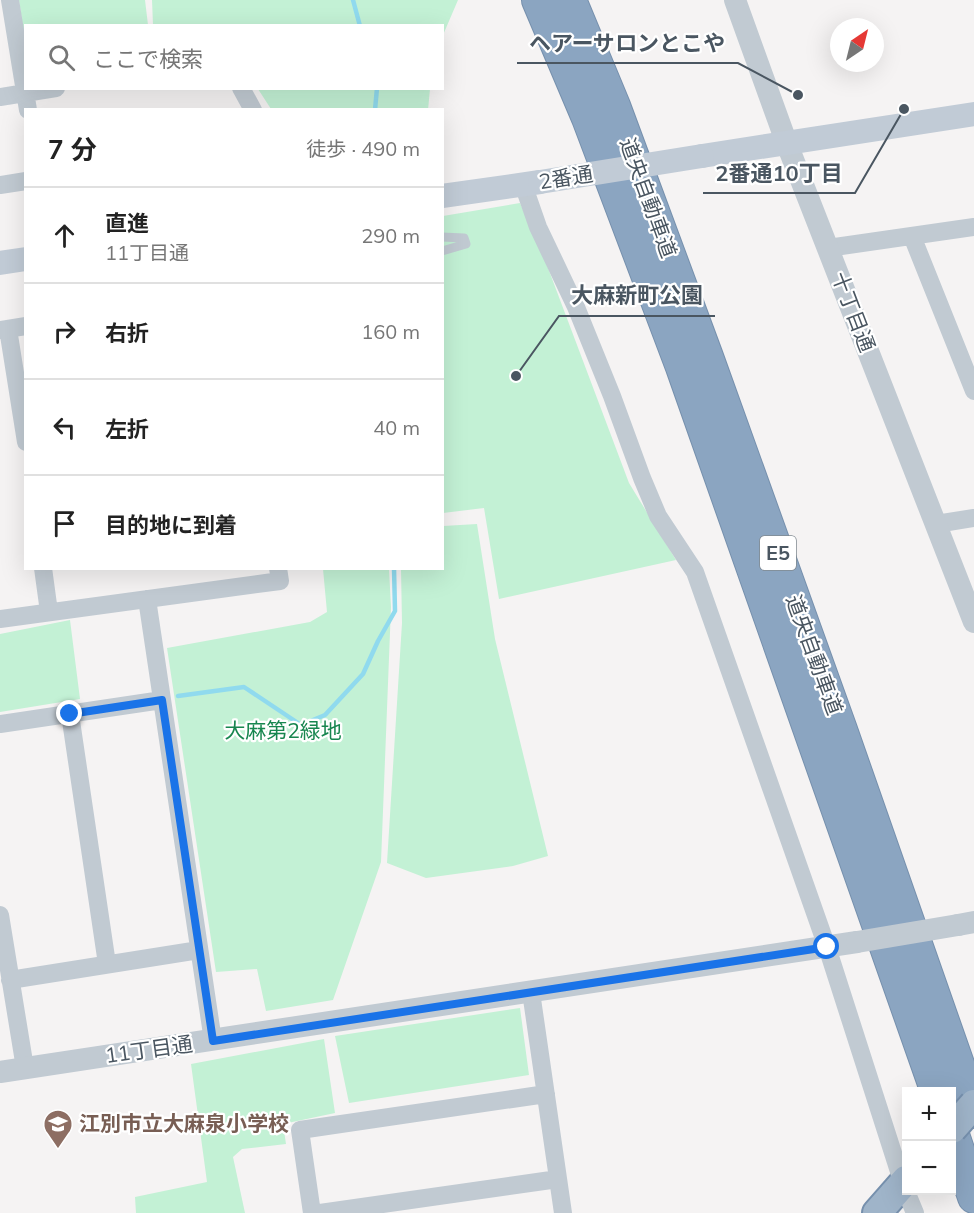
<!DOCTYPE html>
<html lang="ja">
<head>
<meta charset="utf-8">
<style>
  body { margin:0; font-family:Mulish,"Noto Sans JP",sans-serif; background:#f2f2f2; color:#222 }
  .controls { position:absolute; right:18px; bottom:18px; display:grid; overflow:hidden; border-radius:0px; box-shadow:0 6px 24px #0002 }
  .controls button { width:54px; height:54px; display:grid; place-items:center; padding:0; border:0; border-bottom:2px solid #e0e0e0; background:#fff; color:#222; font:30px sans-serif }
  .compass { position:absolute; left:830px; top:18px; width:54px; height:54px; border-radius:50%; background:#fff; box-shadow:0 6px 24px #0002; rotate:35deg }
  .stop { position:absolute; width:18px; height:18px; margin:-14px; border:4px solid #1a73e8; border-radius:50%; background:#fff }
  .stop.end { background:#1a73e8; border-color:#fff; box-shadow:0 2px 6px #0008 }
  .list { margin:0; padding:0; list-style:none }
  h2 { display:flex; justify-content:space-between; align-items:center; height:78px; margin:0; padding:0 24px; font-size:26px }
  h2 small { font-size:20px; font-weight:400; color:#767676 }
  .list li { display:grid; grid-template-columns:39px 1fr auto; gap:18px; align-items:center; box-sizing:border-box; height:96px; padding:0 24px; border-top:2px solid #e0e0e0 }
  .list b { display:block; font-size:22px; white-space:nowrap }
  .list p { margin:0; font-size:20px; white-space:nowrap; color:#767676 }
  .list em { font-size:20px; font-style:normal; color:#767676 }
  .icon { flex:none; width:33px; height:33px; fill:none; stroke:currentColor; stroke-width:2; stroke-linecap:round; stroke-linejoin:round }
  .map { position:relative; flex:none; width:974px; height:1213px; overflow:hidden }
  .search { position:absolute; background:#fff; box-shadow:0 6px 24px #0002; left:24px; top:24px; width:420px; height:66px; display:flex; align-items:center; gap:15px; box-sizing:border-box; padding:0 21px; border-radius:0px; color:#767676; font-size:22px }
  .panel { position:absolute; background:#fff; box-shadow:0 6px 24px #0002; left:24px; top:108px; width:420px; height:462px; border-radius:0px }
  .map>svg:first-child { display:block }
  .green { fill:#c3f1d5 }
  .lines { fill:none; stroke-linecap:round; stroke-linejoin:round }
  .stream { stroke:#90daee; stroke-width:4.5 }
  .trunk-casing { stroke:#7690ad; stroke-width:32 }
  .motorway-casing { stroke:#7690ad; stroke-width:34 }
  .service { stroke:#c1cad2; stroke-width:9 }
  .minor { stroke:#c1cad2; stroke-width:18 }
  .tertiary { stroke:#c1cad2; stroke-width:22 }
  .secondary { stroke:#c1cbd6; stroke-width:24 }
  .trunk { stroke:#9fb4c9; stroke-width:28 }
  .motorway { stroke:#8ba5c1; stroke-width:32 }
  .trunk-bridge-casing { stroke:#7690ad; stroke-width:32; stroke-linecap:butt }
  .tertiary-bridge { stroke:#c1cad2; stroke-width:22 }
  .secondary-bridge { stroke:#c1cbd6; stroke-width:24 }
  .trunk-bridge { stroke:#9fb4c9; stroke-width:28 }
  .route { stroke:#1a73e8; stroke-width:8 }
  .labels { text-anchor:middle; stroke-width:4.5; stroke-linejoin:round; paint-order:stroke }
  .shield { fill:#fff; stroke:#808990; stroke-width:1.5 }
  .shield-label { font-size:20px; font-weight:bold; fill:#4a5661 }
  .street-label { font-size:21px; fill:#4a5661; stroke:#fff }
  .park-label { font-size:21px; fill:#17864f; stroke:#fff }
  .education-label { font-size:21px; font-weight:bold; fill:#785e54; stroke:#fff; text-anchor:start }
  .leader { fill:none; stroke:#4a5661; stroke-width:2 }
  .callout-dot { fill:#4a5661; stroke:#fff; stroke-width:2 }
  .callout-label { font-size:22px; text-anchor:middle; font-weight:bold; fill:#4a5661; stroke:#fff; stroke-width:4.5; stroke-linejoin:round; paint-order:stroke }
</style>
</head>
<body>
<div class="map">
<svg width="974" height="1213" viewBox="0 0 974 1213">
  <rect width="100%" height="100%" fill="#f5f3f3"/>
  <path class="green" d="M 19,0 L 145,0 L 148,25 L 26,26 L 25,42 Z
    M 152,0 L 458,0 L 443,35 L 442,26 L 153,25 Z
    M 258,89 L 430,89 L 428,110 L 271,109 Z
    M 520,203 L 548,268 L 629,483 L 676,560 L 499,599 L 484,508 L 443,513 L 443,216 Z
    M 477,524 L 495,639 L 548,856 L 513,866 L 426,878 L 387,863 L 402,623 L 401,569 L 442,568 L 443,526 Z
    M 323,569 L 389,569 L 391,607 L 381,862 L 333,1000 L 266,1011 L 257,969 L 216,972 L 167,648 L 310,622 L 327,612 Z
    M 70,620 L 80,699 L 0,712 L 0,634 Z
    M 520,1008 L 529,1075 L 349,1103 L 335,1036 Z
    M 324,1039 L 335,1113 L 283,1124 L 286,1144 L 242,1149 L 233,1157 L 245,1213 L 136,1213 L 135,1197 L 207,1182 L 191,1064 Z"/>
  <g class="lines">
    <path class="stream" d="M 353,0 L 360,26
      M 375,110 L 377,88
      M 178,696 L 244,687 L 301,725 L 325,715 L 363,674 L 378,641 L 395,611 L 394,568"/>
    <g class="trunk-casing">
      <path id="trunk" d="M 877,1213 L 906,1180"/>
    </g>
    <g class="motorway-casing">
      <path id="motorway" d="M 538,0 L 588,118 L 682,367 L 937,1092
        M 570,0 L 614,106 L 707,357 L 841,730 L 974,1110
        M 952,1132 L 974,1197"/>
    </g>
    <path class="service" d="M 442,237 L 464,238 L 466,244 L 442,251"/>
    <path class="minor" d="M 10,0 L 28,110
      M 241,88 L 253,110
      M 0,97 L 56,88
      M 523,184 L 538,227 L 576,307 L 612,396 L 642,478 L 658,516 L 695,572 L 827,947 L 903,1184 L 915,1213
      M 0,185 L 26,181
      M 912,236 L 974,391
      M 828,248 L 974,227
      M 8,329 L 26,442
      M 0,330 L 26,326
      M 936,524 L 974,518
      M 43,568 L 49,612
      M 147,599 L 213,1041
      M 0,619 L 280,581 L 278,568
      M 70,714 L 107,964
      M 0,724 L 162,700
      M 0,915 L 25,1068
      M 10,980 L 199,950
      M 531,992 L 563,1213
      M 312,1213 L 300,1130 L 546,1094
      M 320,1213 L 558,1179"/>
    <path class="tertiary" d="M 735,0 L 787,144 L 974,622
      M 958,925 L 974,922
      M 0,1072 L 857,942"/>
    <path class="secondary" d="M 702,156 L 974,114
      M 442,196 L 540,182
      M 0,263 L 26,259"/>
    <use href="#trunk" class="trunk"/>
    <use href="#motorway" class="motorway"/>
    <g class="trunk-bridge-casing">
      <path id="trunk-bridge" d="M 952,1129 L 974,1104"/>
    </g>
    <path class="tertiary-bridge" d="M 857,942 L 958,925"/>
    <path class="secondary-bridge" d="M 540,182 L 702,156"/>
    <use href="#trunk-bridge" class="trunk-bridge"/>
  </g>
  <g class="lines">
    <path class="route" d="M 70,714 L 162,700 L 213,1041 L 827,947"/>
  </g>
  <defs>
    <g id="school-pin" transform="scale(1.5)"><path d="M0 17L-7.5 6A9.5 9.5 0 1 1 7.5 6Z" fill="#8d6e63" stroke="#fff"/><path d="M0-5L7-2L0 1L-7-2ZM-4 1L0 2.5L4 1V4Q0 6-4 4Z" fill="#fff"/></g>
  </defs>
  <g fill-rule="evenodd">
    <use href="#school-pin" x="58" y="1124"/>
  </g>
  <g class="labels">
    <rect class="shield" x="760" y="536" width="36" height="34" rx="4.5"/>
    <g class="shield-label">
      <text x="778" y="560">E5</text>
    </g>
    <g class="street-label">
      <text transform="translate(566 178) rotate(-9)" y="7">2番通</text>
      <text transform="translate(648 198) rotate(70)" y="7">道央自動車道</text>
      <text transform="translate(853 312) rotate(69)" y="7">十丁目通</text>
      <text transform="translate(814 655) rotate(70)" y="7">道央自動車道</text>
      <text transform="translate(149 1050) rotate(-8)" y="7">11丁目通</text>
    </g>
    <g class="park-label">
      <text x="283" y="738">大麻第2緑地</text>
    </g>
    <g class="education-label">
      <text x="79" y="1131">江別市立大麻泉小学校</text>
    </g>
  </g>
  <path class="leader" d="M798 95L738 63H517M904 109L855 193H703M516 376L559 316H715"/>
  <g class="callout-dot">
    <circle cx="798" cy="95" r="6"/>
    <circle cx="904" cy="109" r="6"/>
    <circle cx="516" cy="376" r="6"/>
  </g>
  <g class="callout-label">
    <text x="627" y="51">ヘアーサロンとこや</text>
    <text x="779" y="181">2番通10丁目</text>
    <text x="637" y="303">大麻新町公園</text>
  </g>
</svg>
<div class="controls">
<button>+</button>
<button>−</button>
</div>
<svg class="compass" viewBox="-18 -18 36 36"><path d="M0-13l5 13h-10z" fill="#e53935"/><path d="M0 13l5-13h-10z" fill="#767676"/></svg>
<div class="stop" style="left:827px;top:947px"></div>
<div class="stop end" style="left:70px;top:714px"></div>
<div class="search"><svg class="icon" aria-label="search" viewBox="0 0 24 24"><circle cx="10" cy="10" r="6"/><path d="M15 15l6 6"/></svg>ここで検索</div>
<section class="panel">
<h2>7 分<small>徒歩 · 490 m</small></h2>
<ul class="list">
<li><svg class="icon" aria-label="ahead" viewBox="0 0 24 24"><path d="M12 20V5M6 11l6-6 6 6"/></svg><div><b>直進</b><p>11丁目通</p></div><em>290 m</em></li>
<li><svg class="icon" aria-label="right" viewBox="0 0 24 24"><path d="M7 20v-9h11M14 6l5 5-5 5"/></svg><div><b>右折</b></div><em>160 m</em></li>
<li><svg class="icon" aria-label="left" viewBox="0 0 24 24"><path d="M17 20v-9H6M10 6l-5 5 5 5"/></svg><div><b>左折</b></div><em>40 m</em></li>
<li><svg class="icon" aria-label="arrive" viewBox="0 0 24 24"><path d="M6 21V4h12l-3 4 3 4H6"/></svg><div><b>目的地に到着</b></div></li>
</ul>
</section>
</div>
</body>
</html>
